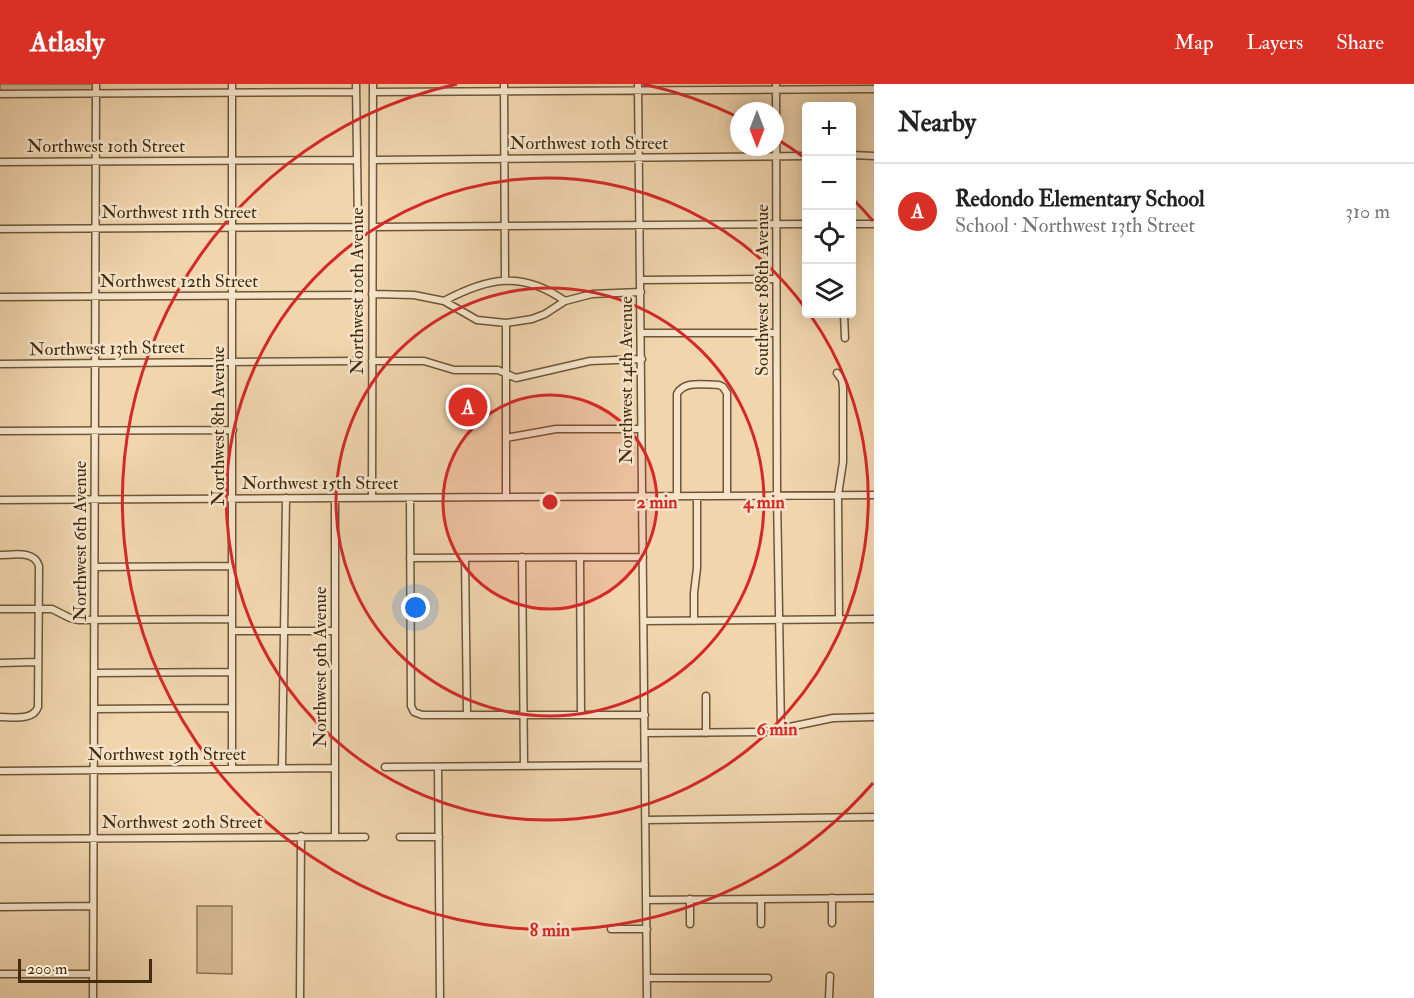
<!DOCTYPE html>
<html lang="en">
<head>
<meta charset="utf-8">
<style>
  body { margin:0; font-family:"IM FELL Double Pica",serif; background:#f6f6f6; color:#222 }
  .controls { position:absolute; right:18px; top:18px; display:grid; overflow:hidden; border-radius:6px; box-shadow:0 3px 15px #0003 }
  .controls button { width:54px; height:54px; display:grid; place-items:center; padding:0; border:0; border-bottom:2px solid #e0e0e0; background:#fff; color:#222; font:30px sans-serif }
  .compass { position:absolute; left:730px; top:18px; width:54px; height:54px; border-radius:50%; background:#fff; box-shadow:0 3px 15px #0003; rotate:180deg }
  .scale { position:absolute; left:18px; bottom:15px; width:134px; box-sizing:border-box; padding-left:6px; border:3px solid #432b0e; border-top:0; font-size:16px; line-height:21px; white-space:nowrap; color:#432b0e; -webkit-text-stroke:4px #f5e4ca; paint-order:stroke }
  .you { position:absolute; left:416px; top:524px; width:21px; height:21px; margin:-15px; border:4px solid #fff; border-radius:50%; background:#1a73e8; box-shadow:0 0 0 9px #1a73e833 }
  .badge { display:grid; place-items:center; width:39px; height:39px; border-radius:50%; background:#d93025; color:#fff; font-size:20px; font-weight:700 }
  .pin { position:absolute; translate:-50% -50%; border:3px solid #fff; box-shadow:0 2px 6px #0006 }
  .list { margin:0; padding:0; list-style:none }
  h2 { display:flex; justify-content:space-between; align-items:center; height:78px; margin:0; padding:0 24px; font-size:26px }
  h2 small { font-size:20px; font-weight:400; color:#767676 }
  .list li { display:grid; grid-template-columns:39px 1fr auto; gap:18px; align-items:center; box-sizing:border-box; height:96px; padding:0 24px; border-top:2px solid #e0e0e0 }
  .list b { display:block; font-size:22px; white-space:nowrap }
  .list p { margin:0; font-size:20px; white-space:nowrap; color:#767676 }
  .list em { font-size:20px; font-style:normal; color:#767676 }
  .icon { flex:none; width:33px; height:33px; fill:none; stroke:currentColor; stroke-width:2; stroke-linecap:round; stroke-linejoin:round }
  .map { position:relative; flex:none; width:874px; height:914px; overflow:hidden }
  header { display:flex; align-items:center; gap:36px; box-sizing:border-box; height:84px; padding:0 30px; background:#d93025; color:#fff }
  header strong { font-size:28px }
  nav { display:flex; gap:33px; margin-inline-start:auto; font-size:21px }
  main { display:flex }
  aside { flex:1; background:#fff }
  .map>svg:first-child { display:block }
  .green { fill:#d3b892; stroke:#8b7250; stroke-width:1.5 }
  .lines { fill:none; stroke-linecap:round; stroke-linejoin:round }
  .minor-casing { stroke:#6e5636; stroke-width:9 }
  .minor { stroke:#f5e4ca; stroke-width:6 }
  .ring { fill:none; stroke:#d62828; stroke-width:3 }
  .labels { text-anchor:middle; stroke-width:5; stroke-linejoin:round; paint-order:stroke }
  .street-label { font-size:18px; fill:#432b0e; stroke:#f5e4ca }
  .centre { fill:#d62828; stroke:#f5e4ca; stroke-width:3 }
  .ring-label { font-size:18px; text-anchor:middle; font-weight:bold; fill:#d62828; stroke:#f5e4ca; stroke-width:5; stroke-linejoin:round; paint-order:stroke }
</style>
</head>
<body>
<header>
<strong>Atlasly</strong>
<nav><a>Map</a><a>Layers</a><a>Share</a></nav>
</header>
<main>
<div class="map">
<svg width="874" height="914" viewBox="0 0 874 914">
  <rect width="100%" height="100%" fill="#f0d5ad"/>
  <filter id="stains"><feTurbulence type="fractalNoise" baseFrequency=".00333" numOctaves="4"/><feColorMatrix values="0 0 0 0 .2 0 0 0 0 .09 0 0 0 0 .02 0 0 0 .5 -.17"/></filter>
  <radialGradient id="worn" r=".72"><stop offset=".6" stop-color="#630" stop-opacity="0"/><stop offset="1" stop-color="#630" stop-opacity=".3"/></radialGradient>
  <path class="green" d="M 0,0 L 93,0 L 93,7 L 0,7 Z
    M 197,822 L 232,822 L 232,890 L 197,889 Z"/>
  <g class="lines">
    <g class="minor-casing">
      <path id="minor" d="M 504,0 L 505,196
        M 638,0 L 647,914
        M 776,0 L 777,411 L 781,646
        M 373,8 L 874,5
        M 0,10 L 356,8
        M 852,71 L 874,72
        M 373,76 L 806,72
        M 0,78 L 357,76
        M 852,140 L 874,140
        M 373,143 L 806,140
        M 0,145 L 358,143 L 356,0
        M 641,196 L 776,195
        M 372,210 L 414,211 L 444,217 L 477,236 L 506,239 L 532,235 L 545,230 L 565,217 L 592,210 L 641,208
        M 0,213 L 359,211
        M 444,217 C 487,194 522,186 565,217
        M 844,230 L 845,254
        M 506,239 L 506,412
        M 642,249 L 776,249
        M 372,277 L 424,277 L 454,286 L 498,286 L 516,294 L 590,277 L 642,275
        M 0,280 L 358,277
        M 837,289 L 842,296 L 843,304 L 843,378 L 838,411 L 839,535
        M 0,347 L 233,346
        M 506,354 L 556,345 L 640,345
        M 677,412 L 677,310 C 684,296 705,301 719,301 L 723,303 L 727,309 L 727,412
        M 372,413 L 373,0
        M 335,414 L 335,752
        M 410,414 L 411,622 L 414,628 L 422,631 L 645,631
        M 0,416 L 874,411
        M 0,471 C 14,471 34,466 39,482 L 38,623 C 33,637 13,633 0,633
        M 522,473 L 524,682
        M 410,474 L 643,473
        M 465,474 L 467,630
        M 580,474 L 581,630
        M 95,483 L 232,482
        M 0,525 L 52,525 L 70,534 L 78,536 L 232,535
        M 644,537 L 874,535
        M 694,537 L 694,509 L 697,484 L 697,412
        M 232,547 L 334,547
        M 0,579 L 38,578
        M 95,589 L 232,588
        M 94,625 L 232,624
        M 645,649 L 765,648 L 833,634 L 874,633
        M 706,649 L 706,612
        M 385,683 L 645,681
        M 438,683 L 440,914
        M 282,684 L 286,414
        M 232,685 L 232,0
        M 0,687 L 335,684
        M 646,736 L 874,733
        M 400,753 L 439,753
        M 0,755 L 365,753
        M 832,814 L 832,839
        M 690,815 L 690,840
        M 761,815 L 761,840
        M 646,816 L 874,814
        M 0,823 L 93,822
        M 611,845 L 647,845
        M 0,890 L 93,890
        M 647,894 L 768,894
        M 93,914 L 96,0
        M 300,914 L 301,752
        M 829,914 L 830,892"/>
    </g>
    <use href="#minor" class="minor"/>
  </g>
  <circle cx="550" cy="418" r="107" fill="#d62828" fill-opacity=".12"/>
  <g class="ring">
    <circle cx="550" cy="418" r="107"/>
    <circle cx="550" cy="418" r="214"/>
    <path d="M811 232A321 321 0 1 1 806 225"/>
    <path d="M873 699A428 428 0 1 1 457 0M643 0A428 428 0 0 1 738 33M777 55A428 428 0 0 1 805 74M853 115A428 428 0 0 1 873 137"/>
  </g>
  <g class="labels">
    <g class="street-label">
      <text x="589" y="65">Northwest 10th Street</text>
      <text x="106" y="68">Northwest 10th Street</text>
      <text x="179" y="134">Northwest 11th Street</text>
      <text x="179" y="203">Northwest 12th Street</text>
      <text transform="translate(762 206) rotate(-90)" y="6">Southwest 188th Avenue</text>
      <text transform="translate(357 207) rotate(-90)" y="6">Northwest 10th Avenue</text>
      <text transform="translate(107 264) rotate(-1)" y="6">Northwest 13th Street</text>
      <text transform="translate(626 296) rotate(-90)" y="6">Northwest 14th Avenue</text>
      <text transform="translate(218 342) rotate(-90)" y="6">Northwest 8th Avenue</text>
      <text x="320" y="405">Northwest 15th Street</text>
      <text transform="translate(80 457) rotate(-90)" y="6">Northwest 6th Avenue</text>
      <text transform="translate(320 583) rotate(-90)" y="6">Northwest 9th Avenue</text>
      <text x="167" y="676">Northwest 19th Street</text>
      <text x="182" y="744">Northwest 20th Street</text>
    </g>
  </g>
  <circle cx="550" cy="418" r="9" class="centre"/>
  <g class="ring-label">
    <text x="657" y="424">2 min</text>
    <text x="764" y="424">4 min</text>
    <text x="777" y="651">6 min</text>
    <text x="550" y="852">8 min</text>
  </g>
  <rect width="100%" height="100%" filter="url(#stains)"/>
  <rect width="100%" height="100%" fill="url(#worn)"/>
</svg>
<div class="controls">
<button>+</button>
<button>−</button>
<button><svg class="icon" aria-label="locate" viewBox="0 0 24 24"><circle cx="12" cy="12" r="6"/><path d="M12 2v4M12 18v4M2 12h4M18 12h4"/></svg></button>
<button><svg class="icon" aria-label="layers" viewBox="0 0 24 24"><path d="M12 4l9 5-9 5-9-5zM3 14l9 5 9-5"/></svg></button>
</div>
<svg class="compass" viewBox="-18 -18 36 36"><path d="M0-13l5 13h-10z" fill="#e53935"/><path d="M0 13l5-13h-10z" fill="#767676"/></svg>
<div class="scale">200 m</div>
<div class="you"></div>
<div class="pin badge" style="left:468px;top:323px">A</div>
</div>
<aside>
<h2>Nearby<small></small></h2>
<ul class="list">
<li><span class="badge">A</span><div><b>Redondo Elementary School</b><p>School · Northwest 13th Street</p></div><em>310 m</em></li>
</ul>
</aside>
</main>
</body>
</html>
